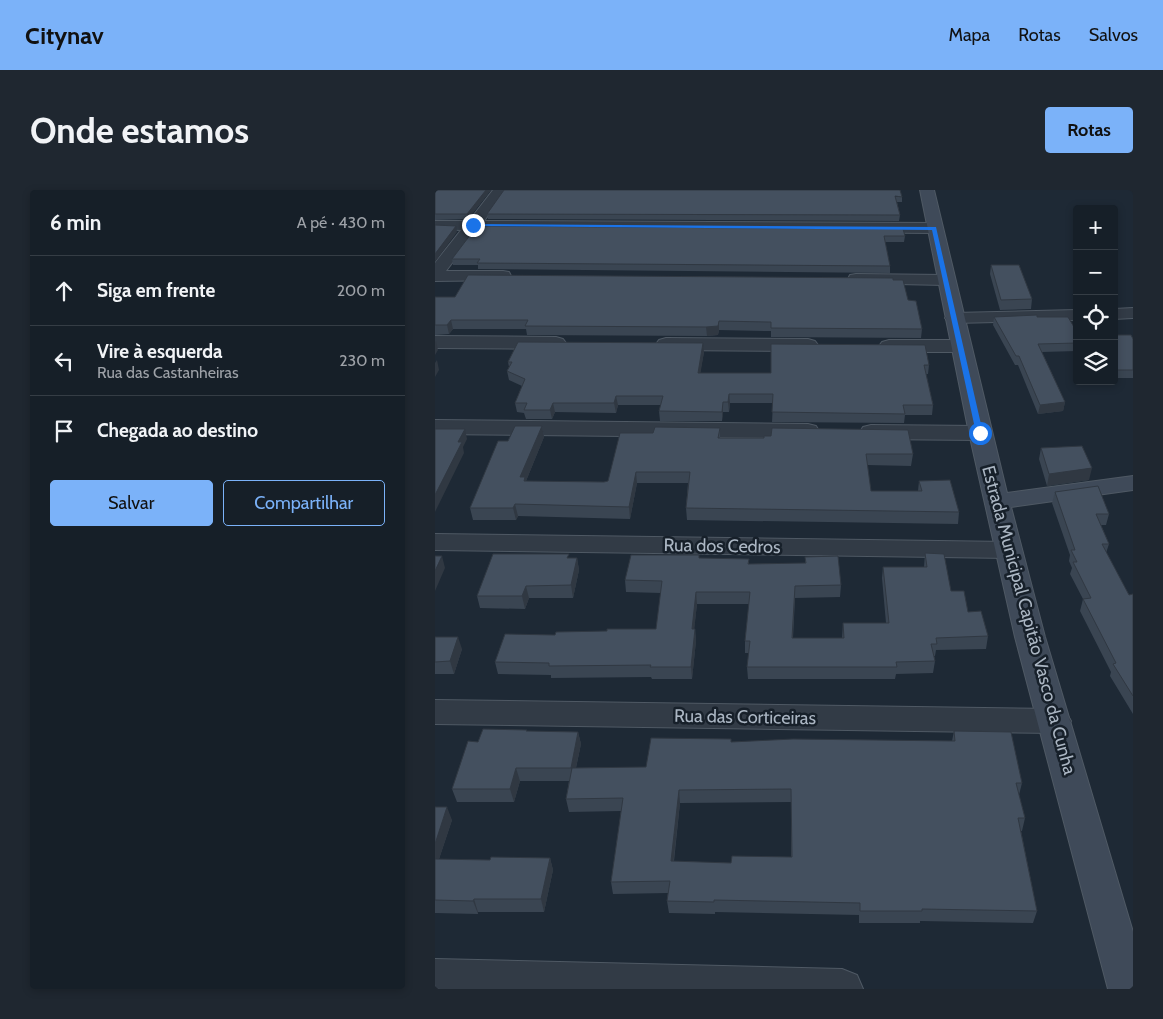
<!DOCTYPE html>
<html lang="pt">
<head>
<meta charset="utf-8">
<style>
  body { margin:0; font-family:Cabin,sans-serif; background:#1f2730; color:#f1f3f6 }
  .controls { position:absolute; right:15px; top:15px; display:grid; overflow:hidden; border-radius:5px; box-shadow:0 2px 8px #0003 }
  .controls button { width:45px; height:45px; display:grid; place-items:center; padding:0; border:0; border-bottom:1px solid #353d45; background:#161f28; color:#f1f3f6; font:25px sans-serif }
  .stop { position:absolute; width:15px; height:15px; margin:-11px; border:4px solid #1a73e8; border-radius:50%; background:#fff }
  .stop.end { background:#1a73e8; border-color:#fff; box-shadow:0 1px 5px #0008 }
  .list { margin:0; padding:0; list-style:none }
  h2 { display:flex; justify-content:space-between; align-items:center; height:65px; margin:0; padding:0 20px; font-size:21px }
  h2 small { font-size:16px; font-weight:400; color:#9ea2a8 }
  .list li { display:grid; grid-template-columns:32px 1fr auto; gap:15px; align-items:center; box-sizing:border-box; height:70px; padding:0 20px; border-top:1px solid #353d45 }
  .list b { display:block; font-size:19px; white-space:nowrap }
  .list p { margin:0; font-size:16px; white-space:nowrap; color:#9ea2a8 }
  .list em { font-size:16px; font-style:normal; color:#9ea2a8 }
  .actions { display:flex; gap:10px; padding:15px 20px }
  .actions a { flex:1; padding:11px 0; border:1px solid #7bb2f9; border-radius:5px; text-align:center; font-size:18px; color:#7bb2f9 }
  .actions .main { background:#7bb2f9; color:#111 }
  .icon { flex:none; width:28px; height:28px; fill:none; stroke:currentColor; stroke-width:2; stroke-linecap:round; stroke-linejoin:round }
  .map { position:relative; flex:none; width:698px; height:799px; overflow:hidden; border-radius:5px }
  header { display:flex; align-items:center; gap:30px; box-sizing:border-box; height:70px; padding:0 25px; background:#7bb2f9; color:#111 }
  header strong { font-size:24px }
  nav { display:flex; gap:28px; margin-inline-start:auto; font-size:18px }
  .intro { display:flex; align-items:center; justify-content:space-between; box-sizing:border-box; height:120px; padding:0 30px }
  h1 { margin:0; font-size:35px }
  .button { padding:12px 22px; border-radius:5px; background:#7bb2f9; color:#111; font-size:18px; font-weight:700 }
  main { display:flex; gap:30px; padding:0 30px }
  aside { flex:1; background:#161f28; border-radius:5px; box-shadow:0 2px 8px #0003 }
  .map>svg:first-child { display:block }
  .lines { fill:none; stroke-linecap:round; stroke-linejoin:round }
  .street-casing { stroke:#4f5964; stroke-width:2 }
  .secondary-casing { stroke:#4f5964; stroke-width:2 }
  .street { fill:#323b46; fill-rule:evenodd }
  .secondary { fill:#3f4a59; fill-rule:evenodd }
  .wall { fill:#3a4552; fill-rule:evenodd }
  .shaded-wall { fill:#303842 }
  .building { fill:#44505f; stroke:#303842; fill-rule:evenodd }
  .route { fill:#1a73e8 }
  .labels { text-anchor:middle; stroke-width:5; stroke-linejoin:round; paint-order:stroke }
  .street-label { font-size:18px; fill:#abb6c3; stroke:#17202a }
</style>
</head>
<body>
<header>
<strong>Citynav</strong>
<nav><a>Mapa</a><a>Rotas</a><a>Salvos</a></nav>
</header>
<div class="intro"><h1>Onde estamos</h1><a class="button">Rotas</a></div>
<main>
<aside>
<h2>6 min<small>A pé · 430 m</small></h2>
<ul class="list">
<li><svg class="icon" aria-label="ahead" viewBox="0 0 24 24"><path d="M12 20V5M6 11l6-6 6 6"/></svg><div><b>Siga em frente</b></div><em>200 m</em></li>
<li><svg class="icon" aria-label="left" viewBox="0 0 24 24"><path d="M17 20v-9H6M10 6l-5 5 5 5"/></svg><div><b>Vire à esquerda</b><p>Rua das Castanheiras</p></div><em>230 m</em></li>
<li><svg class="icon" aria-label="arrive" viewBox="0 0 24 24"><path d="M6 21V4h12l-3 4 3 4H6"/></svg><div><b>Chegada ao destino</b></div></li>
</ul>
<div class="actions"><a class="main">Salvar</a><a>Compartilhar</a></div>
</aside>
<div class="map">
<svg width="698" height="799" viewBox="0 0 698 799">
  <rect width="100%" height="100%" fill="#1e2935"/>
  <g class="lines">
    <g class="street-casing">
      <path id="street" d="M 58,0 L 72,0 L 49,31 L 499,33 L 504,35 L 507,38 L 504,41 L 499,43 L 42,40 L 11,81 L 68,81 L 74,82 L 76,86 L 74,90 L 0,91 L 0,73 L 26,40 L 0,39 L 0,31 L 34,31 Z
        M 421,84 L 510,85 L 516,86 L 518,90 L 516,94 L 510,95 L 415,93 L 413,89 L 415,85 Z
        M 698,118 L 698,128 L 679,129 L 679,119 Z
        M 642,120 L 642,130 L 519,133 L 513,132 L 510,128 L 513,124 L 519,123 Z
        M 0,146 L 121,147 L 128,149 L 131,153 L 128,157 L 121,159 L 0,158 Z
        M 231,148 L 373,149 L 380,151 L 383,155 L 380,159 L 373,161 L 231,160 L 224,158 L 221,154 L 224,150 Z
        M 454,150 L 525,150 L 532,152 L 535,156 L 532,160 L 525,162 L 454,162 L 447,160 L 444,156 L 447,152 Z
        M 0,230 L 373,234 L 381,236 L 384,241 L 381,246 L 373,248 L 0,244 Z
        M 436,235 L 545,236 L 553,238 L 556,243 L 553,248 L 545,250 L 436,249 L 428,247 L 425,242 L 428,237 Z
        M 0,344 L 574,352 L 583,354 L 587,360 L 583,366 L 574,368 L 0,360 Z
        M 0,510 L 620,519 L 631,523 L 636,531 L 631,539 L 620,543 L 0,534 Z
        M 0,769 L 407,779 L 422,785 L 428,799 L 0,799 Z"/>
    </g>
    <g class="secondary-casing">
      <path id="secondary" d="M 485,0 L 499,0 L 572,303 L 698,286 L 698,300 L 576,317 L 610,447 L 698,742 L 698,799 L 673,799 L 580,447 L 534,243 Z"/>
    </g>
    <use href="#street" class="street"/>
    <use href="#secondary" class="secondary"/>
  </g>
  <path class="wall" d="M 0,0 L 56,0 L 33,29 L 0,30 Z
    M 69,0 L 467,7 L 467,12 L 462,12 L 465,25 L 464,31 L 53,29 L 52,24 Z
    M 42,36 L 470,46 L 469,52 L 450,52 L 455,76 L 455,83 L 43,79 L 43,75 L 18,75 L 17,69 Z
    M 556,75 L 597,109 L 596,119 L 565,120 L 555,84 Z
    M 458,90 L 473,110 L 487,139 L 486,148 L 336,147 L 336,141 L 333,141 L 284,140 L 283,145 L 272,146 L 92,145 L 91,139 L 18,139 L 14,144 L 0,145 L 0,107 L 20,107 Z
    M 559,127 L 642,142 L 642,161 L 607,162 L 630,212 L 628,221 L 603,224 L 583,175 L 580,175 L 558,135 Z
    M 679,145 L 698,149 L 698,188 L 679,188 Z
    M 269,162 L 265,183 L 336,183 L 494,175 L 493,184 L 491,184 L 498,215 L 497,225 L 470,225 L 469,233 L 337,232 L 338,213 L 295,213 L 294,222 L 288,222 L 287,231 L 225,231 L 224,221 L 226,215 L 183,215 L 181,223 L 120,222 L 117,229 L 91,229 L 89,223 L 82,222 L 80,213 L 87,196 L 74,190 L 72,181 L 74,177 L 73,172 Z
    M 107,236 L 109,247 L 91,291 L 169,292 L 173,291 L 218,243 L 285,238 L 285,248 L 478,264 L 476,276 L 432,275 L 436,301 L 483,301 L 484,291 L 524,322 L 523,334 L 252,330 L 251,318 L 253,293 L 202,293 L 195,329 L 83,326 L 81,330 L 38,330 L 35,318 L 73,251 Z
    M 606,258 L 654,290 L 612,296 L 604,269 Z
    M 620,302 L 674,324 L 671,335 L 666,335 L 674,354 L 671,363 L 694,405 L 698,404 L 698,524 L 675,486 L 676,482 L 645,421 L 648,409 L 635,384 L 637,378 L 634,371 L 635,365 L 617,313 Z
    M 490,363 L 516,401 L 553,446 L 551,459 L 501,460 L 500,466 L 499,466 L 500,471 L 498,483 L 461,484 L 460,489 L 313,489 L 312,477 L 314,463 L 310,463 L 310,451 L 314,414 L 262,414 L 259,439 L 260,439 L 261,451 L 257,489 L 217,489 L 216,487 L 116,488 L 116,485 L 63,484 L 60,472 L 120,445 L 172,441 L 221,439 L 226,403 L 191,402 L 190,390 L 264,368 L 314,369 L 314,374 L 370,373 L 370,367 L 406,395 L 405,407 L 360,408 L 358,448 L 407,448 L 408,433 L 451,433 L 447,388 L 448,377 L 489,377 Z
    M 134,368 L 142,368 L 144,380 L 138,408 L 94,408 L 90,419 L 45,418 L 42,406 Z
    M 0,447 L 27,459 L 19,484 L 0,484 Z
    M 92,541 L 143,542 L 146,554 L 141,578 L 211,577 L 296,552 L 517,551 L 519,541 L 587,593 L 584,605 L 590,628 L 587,641 L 586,641 L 602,721 L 598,733 L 485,731 L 485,733 L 424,733 L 424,725 L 280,722 L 280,724 L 234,723 L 232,711 L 233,703 L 178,704 L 176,692 L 186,621 L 134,622 L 131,609 L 134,591 L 85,591 L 79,612 L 22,612 L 17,599 L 43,552 ZM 356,612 L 356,667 L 296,673 L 239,671 L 245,613 Z
    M 0,617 L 17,630 L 4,669 L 55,670 L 115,668 L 118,680 L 109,722 L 43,722 L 43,724 L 0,723 Z"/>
  <path class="shaded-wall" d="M 51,0 L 56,0 L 33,29 L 32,24 Z
    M 21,36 L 22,42 L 0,72 L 0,64 Z
    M 16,130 L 18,139 L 14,144 L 12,135 Z
    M 284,131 L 284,140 L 283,145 L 272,146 L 271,137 Z
    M 1,151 L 3,160 L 0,165 L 0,152 Z
    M 268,153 L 269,162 L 264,192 L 263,183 Z
    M 2,170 L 4,180 L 0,187 L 0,173 Z
    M 294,204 L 295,213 L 294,222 L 293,212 Z
    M 181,206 L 183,215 L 181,223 L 179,213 Z
    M 288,212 L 288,222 L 287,231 L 287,222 Z
    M 630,212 L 628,221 L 603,224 L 605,215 Z
    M 118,213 L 120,222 L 117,229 L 115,220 Z
    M 107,236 L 109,247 L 91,291 L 92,299 L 85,287 Z
    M 30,239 L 32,249 L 28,257 L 29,263 L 0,322 L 0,305 L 23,252 Z
    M 657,278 L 654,290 L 612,296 L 614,284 Z
    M 201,282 L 202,293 L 195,329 L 194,317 Z
    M 80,314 L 83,326 L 81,330 L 78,318 Z
    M 7,366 L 10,378 L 0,401 L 0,381 Z
    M 142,368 L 144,380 L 138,408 L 136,395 Z
    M 91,396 L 94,408 L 90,419 L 87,406 Z
    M 261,402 L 262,414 L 258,451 L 257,439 Z
    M 260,439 L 261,451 L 257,489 L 256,477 Z
    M 23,447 L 27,459 L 19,484 L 15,471 Z
    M 143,542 L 146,554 L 138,591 L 136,578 Z
    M 81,578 L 85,591 L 79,612 L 75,599 Z
    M 244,600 L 245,613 L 237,684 L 236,671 Z
    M 12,617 L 17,630 L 0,681 L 0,654 Z
    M 115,668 L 118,680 L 109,722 L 106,709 Z
    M 39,709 L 43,722 L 43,724 L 38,711 Z"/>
  <path class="building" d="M 0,0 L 51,0 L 32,24 L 0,24 Z
    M 69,0 L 465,0 L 467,7 L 460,6 L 465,25 L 52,24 Z
    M 0,35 L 21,36 L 0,64 Z
    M 42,36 L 468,39 L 470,46 L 449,46 L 455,76 L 42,73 L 45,69 L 17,69 Z
    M 556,75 L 584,75 L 597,109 L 566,110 Z
    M 33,85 L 458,88 L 458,90 L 468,90 L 473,110 L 481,111 L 487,139 L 336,138 L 336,132 L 333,132 L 284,131 L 283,136 L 271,137 L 90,136 L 93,130 L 16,130 L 12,135 L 0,135 L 0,107 L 20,107 Z
    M 602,125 L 602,127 L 633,127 L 642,142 L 642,153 L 603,154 L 630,212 L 605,215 L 584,166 L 581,166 L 559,127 Z
    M 679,145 L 696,145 L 698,149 L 698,180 L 679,180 Z
    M 83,152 L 268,153 L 263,183 L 336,183 L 336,154 L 490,155 L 494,175 L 489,175 L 498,215 L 468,215 L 470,224 L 337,222 L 338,204 L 294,204 L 293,212 L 288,212 L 287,222 L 224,221 L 228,206 L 181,206 L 179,213 L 118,213 L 115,220 L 89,220 L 92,213 L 80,213 L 90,189 L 72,181 L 77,172 L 73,172 Z
    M 80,236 L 107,236 L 85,287 L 90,287 L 89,291 L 169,292 L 173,291 L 185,243 L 218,243 L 220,237 L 285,238 L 283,248 L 329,248 L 329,246 L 336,246 L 337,238 L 473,240 L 478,264 L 431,264 L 436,301 L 487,301 L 484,291 L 515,290 L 524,322 L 251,318 L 255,282 L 201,282 L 194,317 L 80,314 L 78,318 L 35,318 L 63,251 L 73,251 Z
    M 0,239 L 30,239 L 23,252 L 27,252 L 0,305 Z
    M 647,256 L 657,278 L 614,284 L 606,258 Z
    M 663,296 L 674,324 L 661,324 L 674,354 L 667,354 L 694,405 L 698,404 L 698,506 L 678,474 L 681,473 L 648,409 L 656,408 L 638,372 L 642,372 L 636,360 L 640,360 L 620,302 Z
    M 490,363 L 509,364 L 516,401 L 529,401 L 533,422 L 546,421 L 553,446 L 501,448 L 502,454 L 496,454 L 500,471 L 461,472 L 462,477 L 312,477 L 315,451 L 310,451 L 315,402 L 261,402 L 257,439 L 260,439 L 256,477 L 215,477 L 216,475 L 114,476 L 114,473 L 60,472 L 70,444 L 120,445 L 121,442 L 172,441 L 172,439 L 221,439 L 227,391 L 190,390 L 196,365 L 264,365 L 264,368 L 314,369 L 313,374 L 371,373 L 370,367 L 403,366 L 406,395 L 360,396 L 357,448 L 409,448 L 408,433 L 454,433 L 448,377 L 492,377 Z
    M 58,364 L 134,364 L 132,368 L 142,368 L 136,395 L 91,396 L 87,406 L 42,406 Z
    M 0,366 L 7,366 L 0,381 Z
    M 0,447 L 23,447 L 15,471 L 0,472 Z
    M 48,539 L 92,540 L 91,541 L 143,542 L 136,578 L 81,578 L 75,599 L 17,599 L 33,551 L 43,552 Z
    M 519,541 L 576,542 L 587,593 L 581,593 L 590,628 L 583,628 L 602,721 L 487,719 L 487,721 L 425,721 L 425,713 L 279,710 L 279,712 L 232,711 L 235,691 L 176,692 L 188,608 L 131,609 L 137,578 L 211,577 L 216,548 L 296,549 L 296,552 L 358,549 L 520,551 ZM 356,599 L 357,667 L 297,666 L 296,673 L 236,671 L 244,600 Z
    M 0,617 L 12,617 L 0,654 Z
    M 56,667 L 115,668 L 106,709 L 39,709 L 38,711 L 0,710 L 0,669 L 55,670 Z"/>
  <path class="route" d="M 36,34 L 501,37 L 548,243 L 545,245 L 541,243 L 497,40 L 38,36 Z"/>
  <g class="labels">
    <g class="street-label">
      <text transform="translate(287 356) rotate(1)" y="6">Rua dos Cedros</text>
      <text transform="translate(594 430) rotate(75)" y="6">Estrada Municipal Capitão Vasco da Cunha</text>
      <text transform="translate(310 527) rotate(1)" y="6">Rua das Corticeiras</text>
    </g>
  </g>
</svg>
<div class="controls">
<button>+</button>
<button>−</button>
<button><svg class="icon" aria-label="locate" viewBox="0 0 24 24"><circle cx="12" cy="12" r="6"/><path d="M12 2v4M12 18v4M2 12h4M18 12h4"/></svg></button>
<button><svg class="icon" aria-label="layers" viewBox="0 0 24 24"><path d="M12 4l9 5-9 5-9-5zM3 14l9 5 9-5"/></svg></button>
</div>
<div class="stop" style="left:545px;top:243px"></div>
<div class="stop end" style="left:38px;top:35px"></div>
</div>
</main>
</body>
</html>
